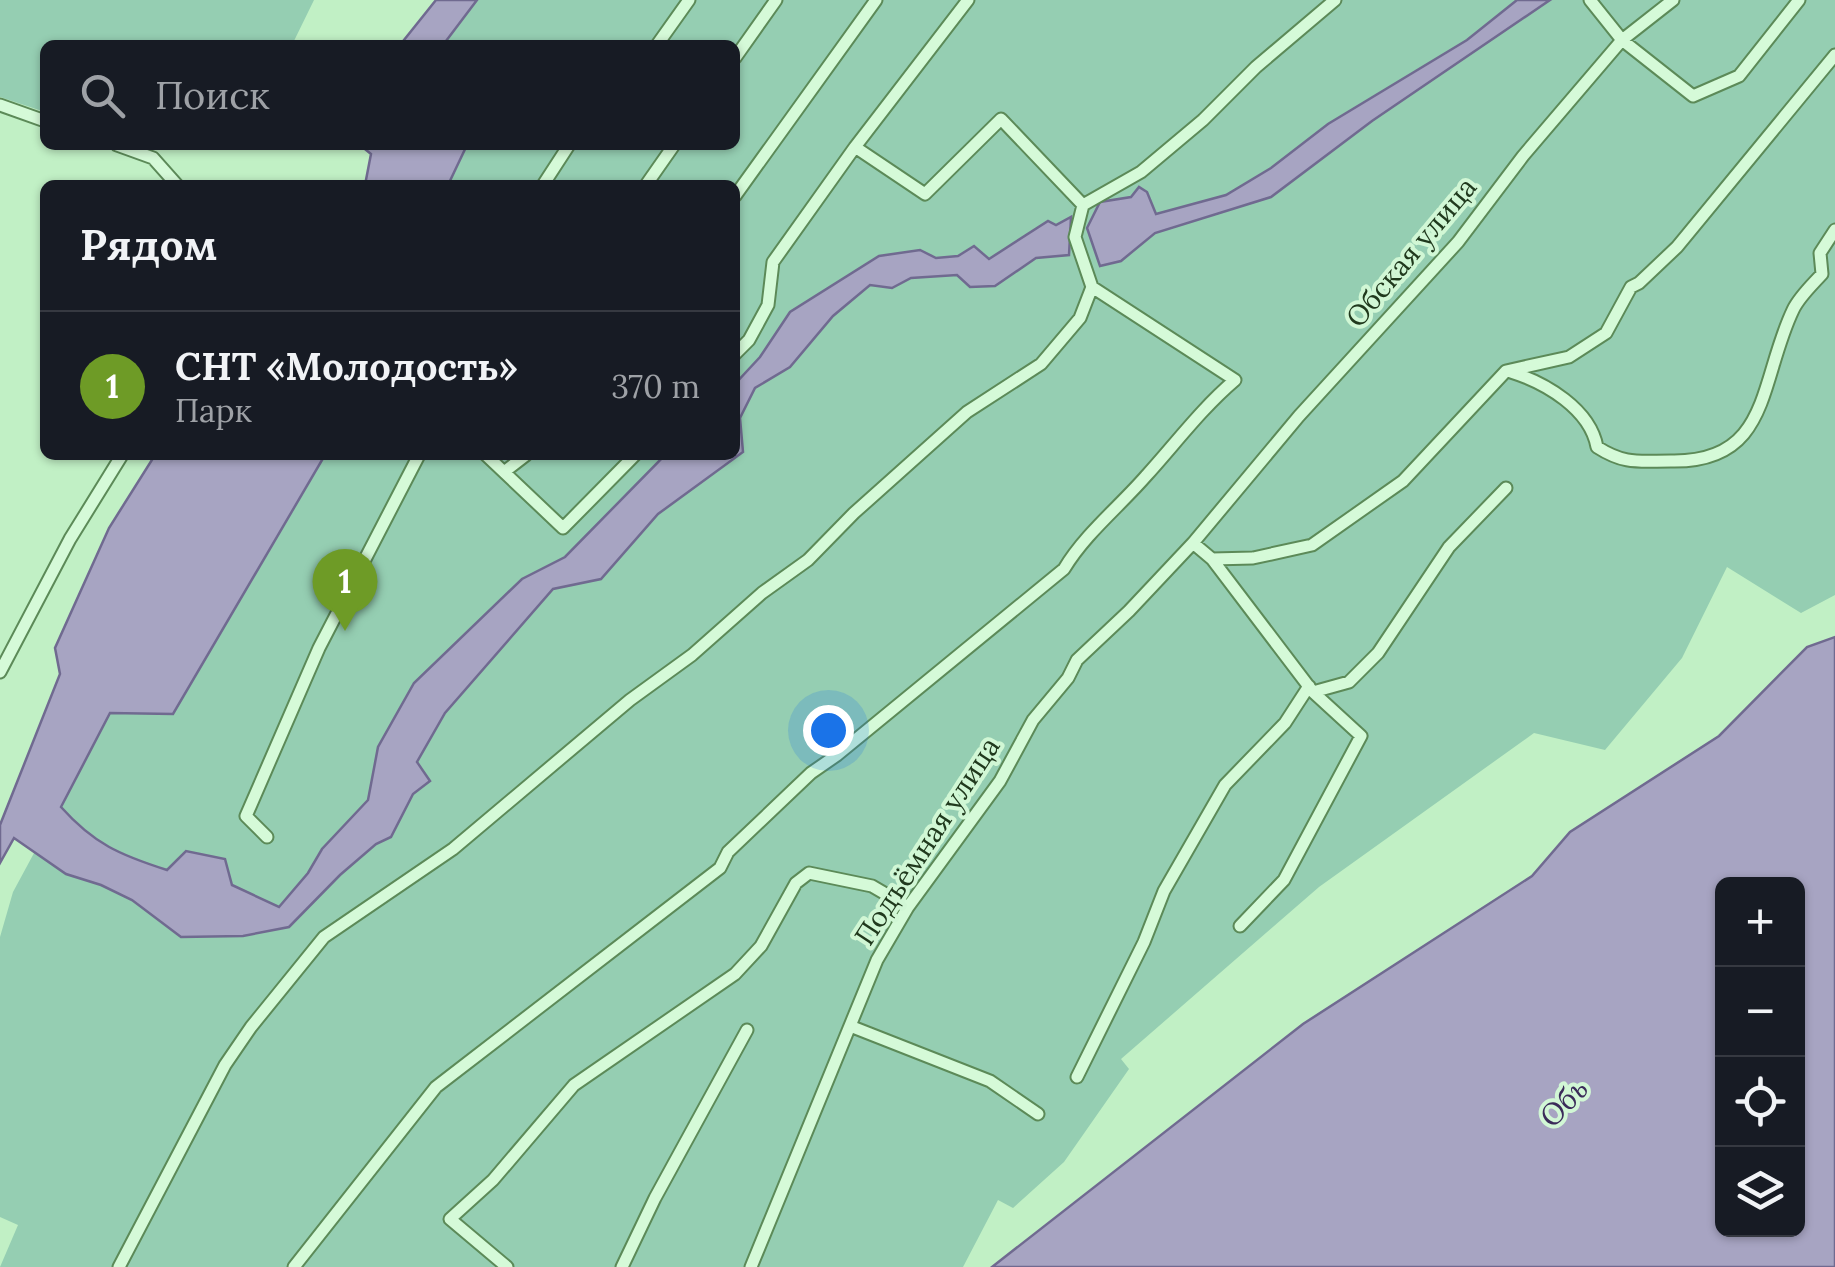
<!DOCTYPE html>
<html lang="ru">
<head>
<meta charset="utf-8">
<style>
  body { margin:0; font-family:Lora,serif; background:#20242c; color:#f1f3f6 }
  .controls { position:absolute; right:30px; bottom:30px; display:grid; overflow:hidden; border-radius:15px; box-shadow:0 2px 8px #0004 }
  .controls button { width:90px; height:90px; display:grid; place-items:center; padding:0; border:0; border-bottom:2px solid #363941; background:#171b24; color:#f1f3f6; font:50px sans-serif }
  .you { position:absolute; left:828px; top:730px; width:35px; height:35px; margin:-25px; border:8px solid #fff; border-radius:50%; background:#1a73e8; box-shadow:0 0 0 15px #1a73e833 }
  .badge { display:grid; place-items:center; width:65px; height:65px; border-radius:50%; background:#6e9b26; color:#fff; font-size:32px; font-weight:700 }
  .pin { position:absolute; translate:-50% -82px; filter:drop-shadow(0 2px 5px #0008) }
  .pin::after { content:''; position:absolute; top:52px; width:35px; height:30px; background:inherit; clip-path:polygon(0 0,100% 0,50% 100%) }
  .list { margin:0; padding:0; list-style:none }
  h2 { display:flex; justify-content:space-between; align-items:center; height:130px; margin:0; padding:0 40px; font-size:42px }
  h2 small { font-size:32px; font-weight:400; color:#9ea1a6 }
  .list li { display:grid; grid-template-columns:65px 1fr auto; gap:30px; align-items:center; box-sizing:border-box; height:150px; padding:0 40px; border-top:2px solid #363941 }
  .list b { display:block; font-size:38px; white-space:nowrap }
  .list p { margin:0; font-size:32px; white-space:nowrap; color:#9ea1a6 }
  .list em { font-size:32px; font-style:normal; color:#9ea1a6 }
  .icon { flex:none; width:55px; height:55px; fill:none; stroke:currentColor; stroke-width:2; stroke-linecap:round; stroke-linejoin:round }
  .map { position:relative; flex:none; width:1835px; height:1267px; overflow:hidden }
  .search { position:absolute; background:#171b24; box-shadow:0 2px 8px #0004; left:40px; top:40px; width:700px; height:110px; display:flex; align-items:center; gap:25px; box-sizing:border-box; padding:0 35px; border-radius:15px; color:#9ea1a6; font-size:38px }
  .panel { position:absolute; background:#171b24; box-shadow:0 2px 8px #0004; left:40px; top:180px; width:700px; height:280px; border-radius:15px }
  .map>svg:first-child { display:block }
  .green { fill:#95ceb2 }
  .water { fill:#a7a4c2; stroke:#706a90; stroke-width:2.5; fill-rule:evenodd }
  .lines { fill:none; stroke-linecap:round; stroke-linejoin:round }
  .minor-casing { stroke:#5c8a58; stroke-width:15 }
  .minor { stroke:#d5fad8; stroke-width:11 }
  .labels { text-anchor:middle; stroke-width:8; stroke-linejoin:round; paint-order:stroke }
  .street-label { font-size:28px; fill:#20391d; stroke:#d1f7d5 }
  .water-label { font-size:30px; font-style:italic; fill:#3a2b59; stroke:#d1f7d5 }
</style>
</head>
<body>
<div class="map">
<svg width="1835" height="1267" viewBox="0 0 1835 1267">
  <rect width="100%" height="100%" fill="#c1f0c5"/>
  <path class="green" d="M 0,0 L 314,0 L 292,45 L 45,45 L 45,112 L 0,97 Z
    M 477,0 L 1835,0 L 1835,595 L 1801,613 L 1727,567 L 1682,658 L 1605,750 L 1534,733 L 1319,887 L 1121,1059 L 1129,1069 L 1064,1162 L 1013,1208 L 998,1200 L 963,1267 L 0,1267 L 18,1225 L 0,1217 L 0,937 L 13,892 L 40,842 L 66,812 L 60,807 L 110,713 L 156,714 L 304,455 L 735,455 L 735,185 L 448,185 L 467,145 L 735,145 L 735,45 L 443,45 Z"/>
  <path class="water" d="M 436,0 L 477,0 L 443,45 L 400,45 Z
    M 1517,0 L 1550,0 L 1372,121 L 1271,197 L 1155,233 L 1121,261 L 1100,266 L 1087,228 L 1100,202 L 1131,197 L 1139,187 L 1147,192 L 1156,214 L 1226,195 L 1271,168 L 1328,124 L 1467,40 Z
    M 467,145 L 448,185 L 365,185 L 371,154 L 360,145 Z
    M 1071,217 L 1069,255 L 1036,258 L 995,286 L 970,287 L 957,275 L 911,278 L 892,288 L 870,285 L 833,316 L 790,367 L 755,388 L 740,418 L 743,452 L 658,514 L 601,579 L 553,589 L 445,713 L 417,762 L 430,781 L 413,794 L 391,837 L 376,844 L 340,875 L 289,927 L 243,936 L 181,937 L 132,900 L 101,885 L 66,874 L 14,838 L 0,863 L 0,825 L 60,674 L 55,648 L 109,528 L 155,455 L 325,455 L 173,714 L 110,713 L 61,807 C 94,844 120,855 167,870 L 186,851 L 225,859 L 232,885 L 279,907 L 308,873 L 322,849 L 368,800 L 378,747 L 414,683 L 522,579 L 565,557 L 665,455 L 735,455 L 735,384 L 760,357 L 790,312 L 879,256 L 920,250 L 936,258 L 958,256 L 974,246 L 989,259 L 1048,221 L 1056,225 Z
    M 1835,637 L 1835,1267 L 992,1267 L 1303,1024 L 1532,876 L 1570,832 L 1719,736 L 1807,647 ZM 1722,884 L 1798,884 L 1798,1230 L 1722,1230 Z"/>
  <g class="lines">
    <g class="minor-casing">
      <path id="minor" d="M 1590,0 L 1622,40 L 1693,96 L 1739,76 L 1799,0
        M 657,45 L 689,0
        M 735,58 L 776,0
        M 0,105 L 45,121
        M 117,145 L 153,158 L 177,185
        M 855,147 L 925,194 L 1001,119 L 1083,205
        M 543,185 L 569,145
        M 646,185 L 674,145
        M 735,196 L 876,0
        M 735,354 L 749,340 L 768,305 L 773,262 L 855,147 L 968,0
        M 1511,372 C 1546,383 1590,409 1597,447 C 1625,465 1639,461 1671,461 C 1771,463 1759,381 1793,310 C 1799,297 1812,285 1822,274 L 1820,253 L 1835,230
        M 486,455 L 563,528 L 635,455
        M 504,472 L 526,455
        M 1193,543 L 1212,559 L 1313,692 L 1361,736 L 1284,880 L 1240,926
        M 1212,559 L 1253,558 L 1312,545 L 1403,481 L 1506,371 L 1569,357 L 1606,333 L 1631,287 L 1639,283 L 1677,247 L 1835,55
        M 0,672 L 70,539 L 122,455
        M 1313,692 L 1349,682 L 1378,653 L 1449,547 L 1506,488
        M 267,837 L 246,816 L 319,648 L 419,455
        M 850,1026 L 990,1081 L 1038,1114
        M 1077,1077 L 1144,942 L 1164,891 L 1225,785 L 1285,723 L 1309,686
        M 119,1267 L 225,1065 L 251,1027 L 324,937 L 453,849 L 630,700 L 692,655 L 762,593 L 808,560 L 854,513 L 967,412 L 1041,364 L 1080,318 L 1092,287
        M 294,1267 L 436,1087 L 720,868 L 728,852 L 811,773 L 837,755 L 1064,569 C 1085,534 1119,507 1146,476 C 1176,443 1201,409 1235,380 L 1092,287 L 1075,237 L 1083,205 L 1141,172 L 1203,120 L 1256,67 L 1335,0
        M 507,1267 L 450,1219 L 493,1180 L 574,1085 L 735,974 L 761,946 L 796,883 L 809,873 L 872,886 L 908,907
        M 622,1267 L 655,1198 L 747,1030
        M 751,1267 L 877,960 L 908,907 L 1000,781 L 1033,720 L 1068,678 L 1077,660 L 1129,611 L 1193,543 L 1299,416 L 1458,242 L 1523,156 L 1622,40 L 1673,0"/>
    </g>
    <use href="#minor" class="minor"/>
  </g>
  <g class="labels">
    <g class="street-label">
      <text transform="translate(1411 252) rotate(-50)" y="10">Обская улица</text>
      <text transform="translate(927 841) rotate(-57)" y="10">Подъёмная улица</text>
    </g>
    <g class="water-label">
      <text transform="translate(1564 1103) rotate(-46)" y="10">Обь</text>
    </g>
  </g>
</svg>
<div class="controls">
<button>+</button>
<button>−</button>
<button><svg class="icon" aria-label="locate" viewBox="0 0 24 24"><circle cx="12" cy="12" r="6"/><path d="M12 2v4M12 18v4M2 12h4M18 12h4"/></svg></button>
<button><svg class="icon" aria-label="layers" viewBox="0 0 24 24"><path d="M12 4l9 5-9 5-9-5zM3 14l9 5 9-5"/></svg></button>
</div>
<div class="you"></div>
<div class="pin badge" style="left:345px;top:631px">1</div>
<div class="search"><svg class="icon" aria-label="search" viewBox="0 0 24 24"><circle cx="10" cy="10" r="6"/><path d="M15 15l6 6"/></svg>Поиск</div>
<section class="panel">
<h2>Рядом<small></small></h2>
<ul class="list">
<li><span class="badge">1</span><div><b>СНТ «Молодость»</b><p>Парк</p></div><em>370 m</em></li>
</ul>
</section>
</div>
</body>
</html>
